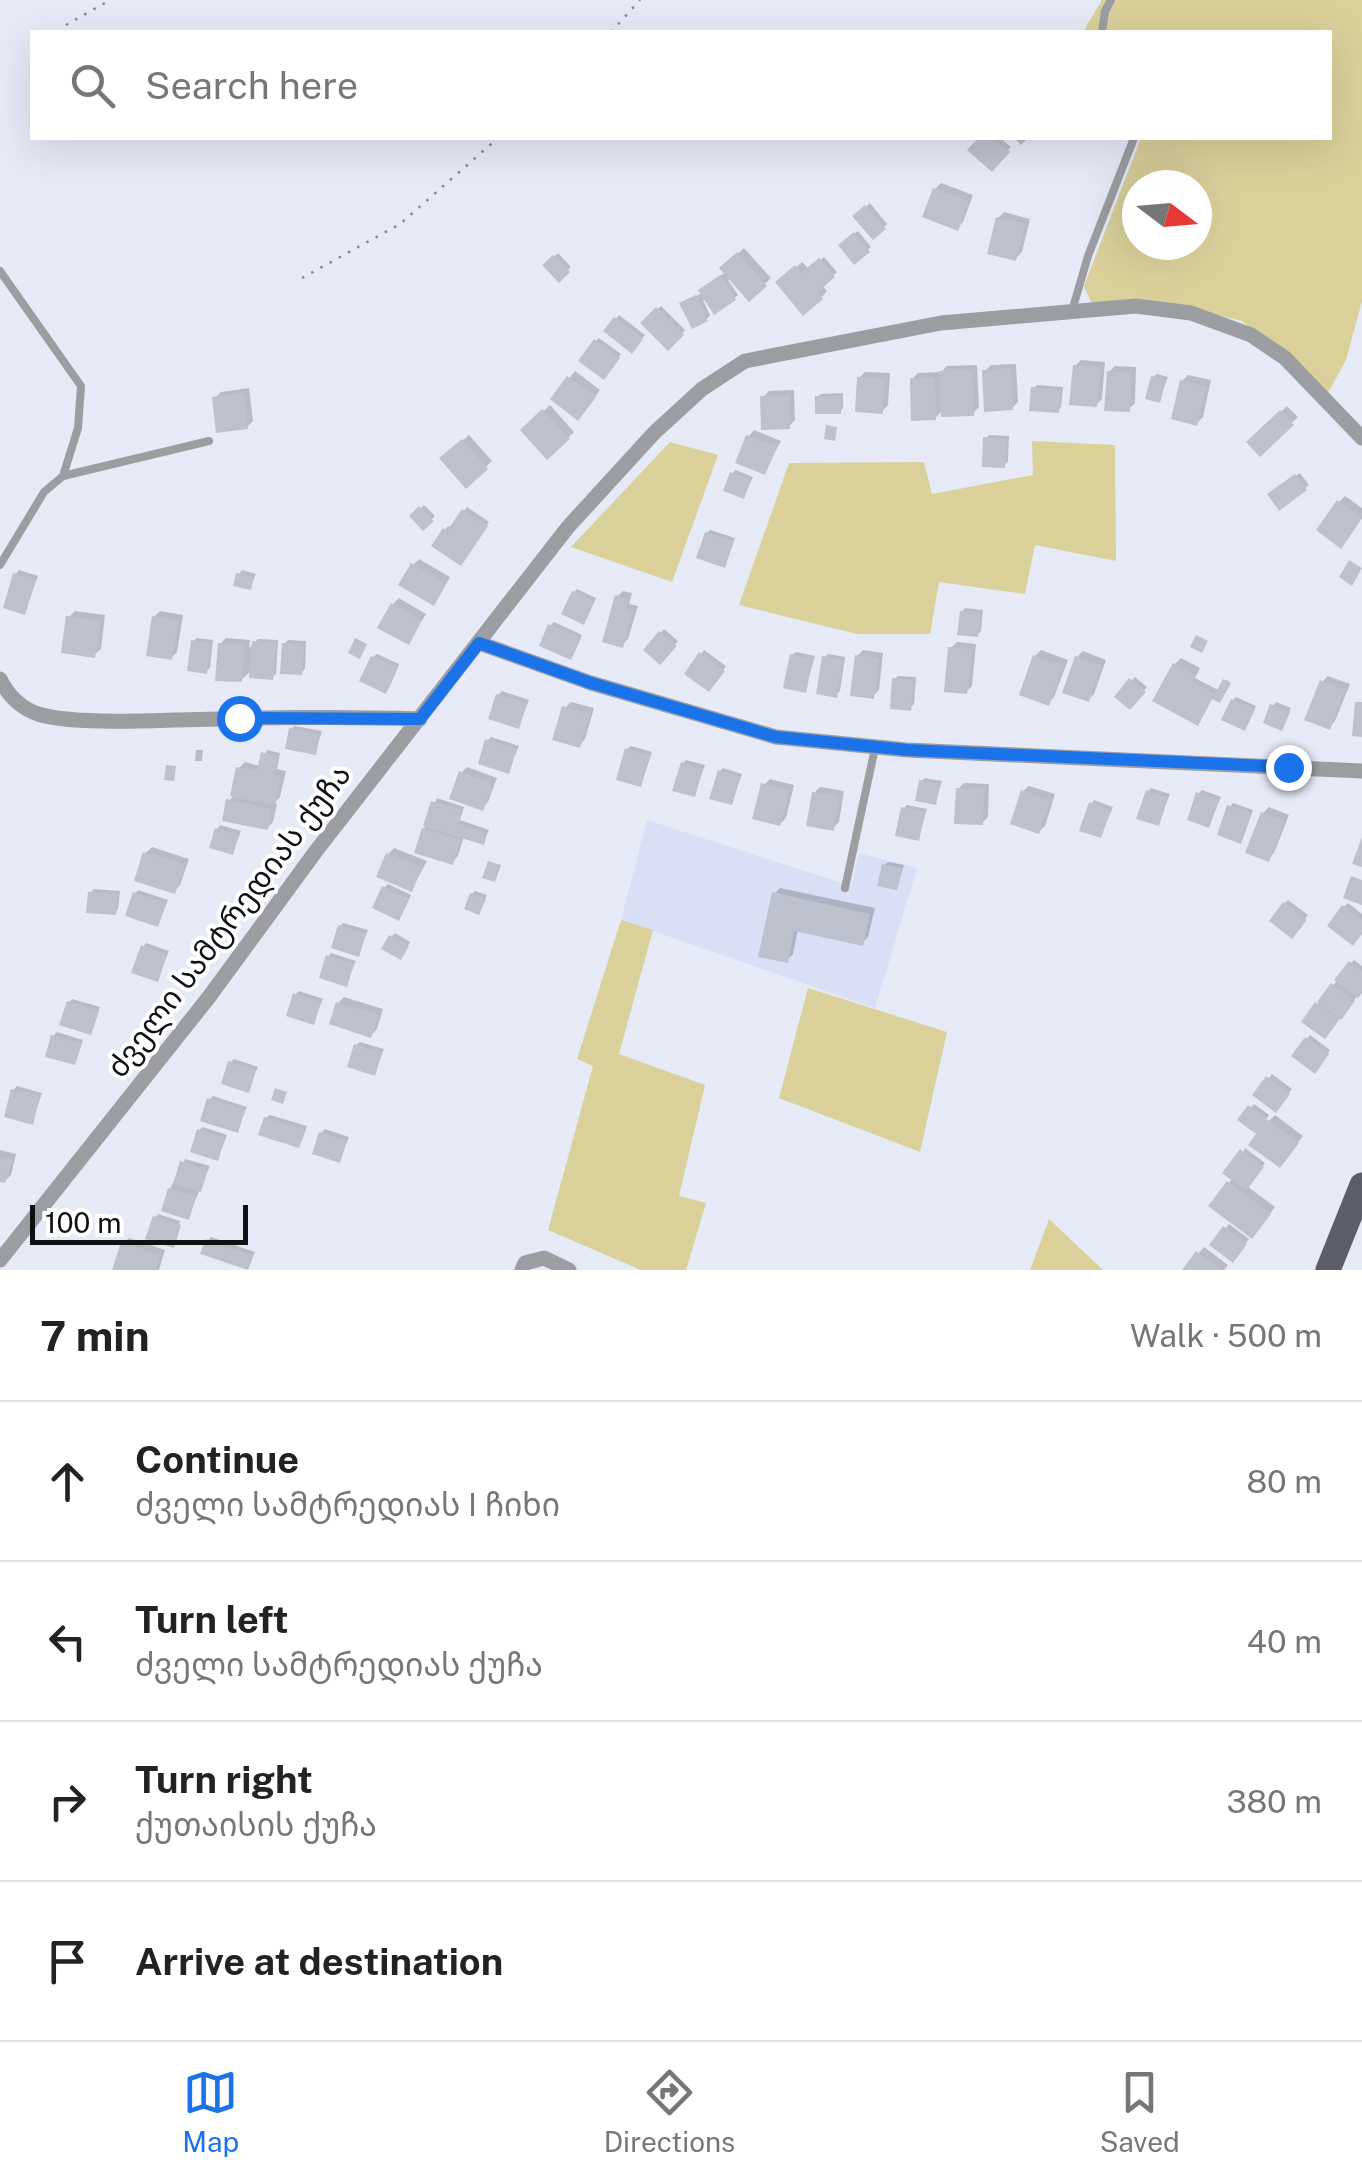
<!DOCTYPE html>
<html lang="en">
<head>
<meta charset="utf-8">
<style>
  body { margin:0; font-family:"Public Sans","Noto Sans Georgian",sans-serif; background:#f2f2f2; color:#222 }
  .compass { position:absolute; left:1122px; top:170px; width:90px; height:90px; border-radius:50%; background:#fff; box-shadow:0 10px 40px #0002; rotate:106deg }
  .scale { position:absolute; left:30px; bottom:25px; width:218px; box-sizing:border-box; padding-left:10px; border:5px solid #101115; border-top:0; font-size:28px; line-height:35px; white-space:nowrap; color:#101115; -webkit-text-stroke:8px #fff; paint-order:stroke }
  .stop { position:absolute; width:30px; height:30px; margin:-22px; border:8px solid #1a73e8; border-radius:50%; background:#fff }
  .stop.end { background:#1a73e8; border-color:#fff; box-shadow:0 2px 10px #0008 }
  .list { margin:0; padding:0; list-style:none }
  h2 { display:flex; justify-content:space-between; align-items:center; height:130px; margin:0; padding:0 40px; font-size:42px }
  h2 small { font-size:32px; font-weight:400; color:#767676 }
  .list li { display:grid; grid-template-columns:65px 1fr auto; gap:30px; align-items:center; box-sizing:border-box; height:160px; padding:0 40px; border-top:2px solid #e0e0e0 }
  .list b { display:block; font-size:38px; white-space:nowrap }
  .list p { margin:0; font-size:32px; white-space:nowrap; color:#767676 }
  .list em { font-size:32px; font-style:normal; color:#767676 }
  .icon { flex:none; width:55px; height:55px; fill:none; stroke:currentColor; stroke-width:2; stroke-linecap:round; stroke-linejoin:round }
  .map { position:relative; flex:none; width:1362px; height:1270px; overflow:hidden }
  .search { position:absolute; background:#fff; box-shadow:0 10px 40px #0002; left:30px; right:30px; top:30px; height:110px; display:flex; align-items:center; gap:25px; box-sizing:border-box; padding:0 35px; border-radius:0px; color:#767676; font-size:38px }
  .sheet { height:770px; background:#fff }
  nav { display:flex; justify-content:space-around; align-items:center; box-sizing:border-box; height:140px; border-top:2px solid #e0e0e0; background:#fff; font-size:28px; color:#767676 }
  nav a { display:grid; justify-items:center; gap:5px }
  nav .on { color:#1a73e8 }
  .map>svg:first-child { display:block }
  .built { fill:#d9dff4 }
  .green { fill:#d9d09a; fill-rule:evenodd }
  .shadow { fill:#0003 }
  .building { fill:#bdc1ce }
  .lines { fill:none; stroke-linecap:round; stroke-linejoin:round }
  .path { stroke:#858891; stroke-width:2.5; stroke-dasharray:2.5 8; stroke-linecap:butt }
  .lane { stroke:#9b9da3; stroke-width:8 }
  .street { stroke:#9b9da3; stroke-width:15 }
  .primary { stroke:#5b5e68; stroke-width:25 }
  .route { stroke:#1a73e8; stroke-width:12 }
  .labels { text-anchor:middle; stroke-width:8; stroke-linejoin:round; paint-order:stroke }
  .street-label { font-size:30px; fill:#101115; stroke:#fff }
</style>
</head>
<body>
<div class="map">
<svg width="1362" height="1270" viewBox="0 0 1362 1270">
  <rect width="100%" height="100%" fill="#e6eaf7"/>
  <path class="built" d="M 647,820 L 851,886 L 859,853 L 917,868 L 875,1008 L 621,920 Z"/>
  <path class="green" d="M 1102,0 L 1362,0 L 1362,301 L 1346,360 L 1328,393 L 1242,321 L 1192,309 L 1091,302 L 1084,286 L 1141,138 L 1330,138 L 1330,32 L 1083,32 ZM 1137,185 L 1197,185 L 1197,245 L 1137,245 Z
    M 1032,441 L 1115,445 L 1116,561 L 1035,545 L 1025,594 L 939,582 L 930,634 L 857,634 L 739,605 L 789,463 L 924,462 L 932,494 L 1033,475 Z
    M 670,442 L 718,455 L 672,582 L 571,547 Z
    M 621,920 L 653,930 L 619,1054 L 705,1085 L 679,1196 L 706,1203 L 686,1270 L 641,1270 L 548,1230 L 593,1066 L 577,1059 Z
    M 808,988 L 947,1032 L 920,1152 L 779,1098 Z
    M 1049,1219 L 1102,1269 L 1102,1270 L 1030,1270 Z"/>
  <path class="shadow" d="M 981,138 L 1000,138 L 1011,147 L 991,169 L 970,150 Z
    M 1014,138 L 1028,138 L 1021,145 Z
    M 941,183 L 973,195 L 963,222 L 957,228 L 935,189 Z
    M 870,203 L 887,224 L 873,237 L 855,216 Z
    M 1004,212 L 1030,219 L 1022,252 L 1016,258 L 998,218 Z
    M 858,231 L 871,247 L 855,261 L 842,245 Z
    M 744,248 L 771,278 L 749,299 L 731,278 L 728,280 L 738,295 L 734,298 L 703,300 L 710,315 L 707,319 L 686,301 L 702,293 L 704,287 L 726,272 L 722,268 Z
    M 558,253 L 571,267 L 559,279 L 546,265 Z
    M 824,257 L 837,272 L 822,285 L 827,291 L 822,297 L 779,283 L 802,262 L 809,269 Z
    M 661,306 L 685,330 L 668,348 L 643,323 Z
    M 619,315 L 645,335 L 632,350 L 606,331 Z
    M 599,338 L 621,354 L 607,374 L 596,341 Z
    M 1081,360 L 1105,362 L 1102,399 L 1096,405 L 1075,366 Z
    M 1016,364 L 1018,402 L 1012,408 L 985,371 L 991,365 Z
    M 977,365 L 979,407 L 973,413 L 943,410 L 935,418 L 912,379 L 918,373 L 941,372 L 947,366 Z
    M 1115,366 L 1136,367 L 1135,403 L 1129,409 L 1109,372 Z
    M 575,371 L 600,390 L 584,412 L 553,399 Z
    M 865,372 L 890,373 L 888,405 L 882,411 L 859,378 Z
    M 1157,374 L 1168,377 L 1159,400 L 1153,377 Z
    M 1188,375 L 1211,380 L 1203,417 L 1197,423 L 1182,381 Z
    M 1037,385 L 1063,387 L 1061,407 L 1058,411 L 1033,389 Z
    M 249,388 L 253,421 L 247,427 L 215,398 L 221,392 Z
    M 794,390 L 795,420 L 789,426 L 763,397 L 769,391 Z
    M 843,393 L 843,408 L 840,411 L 817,397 L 821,394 Z
    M 550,405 L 574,432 L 548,457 L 523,430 Z
    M 1287,406 L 1298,417 L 1260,453 L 1249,442 Z
    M 754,430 L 781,441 L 764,472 L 749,436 Z
    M 469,435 L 492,461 L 466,485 L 443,458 Z
    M 989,435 L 1009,436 L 1008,462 L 1004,465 L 986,439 Z
    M 735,470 L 753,477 L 744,496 L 732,474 Z
    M 1300,473 L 1309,485 L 1305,488 L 1274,491 Z
    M 1345,496 L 1362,508 L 1362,518 L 1347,540 L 1339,502 Z
    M 424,505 L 435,516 L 423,528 L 412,516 Z
    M 467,507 L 489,522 L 464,559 L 445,530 L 448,526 L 451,528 Z
    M 710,530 L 735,538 L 724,565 L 707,533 Z
    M 419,559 L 450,577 L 439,597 L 413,565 Z
    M 19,570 L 38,576 L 25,612 L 16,574 Z
    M 242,570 L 256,574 L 250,587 L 239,574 Z
    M 577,589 L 596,598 L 587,618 L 574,592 Z
    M 623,591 L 632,593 L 629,604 L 638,606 L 628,639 L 622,645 L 617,597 Z
    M 399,598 L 426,614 L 408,642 L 393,604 Z
    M 965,608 L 983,610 L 981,631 L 977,635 L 962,612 Z
    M 75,611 L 105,615 L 101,649 L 94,655 L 69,617 Z
    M 160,611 L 183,615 L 177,652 L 171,658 L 154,617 Z
    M 554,622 L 582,635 L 571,657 L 550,626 Z
    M 664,629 L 678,641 L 660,661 L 647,650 Z
    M 197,638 L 213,640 L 210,668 L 206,671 L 193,641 Z
    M 226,638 L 250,640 L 249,648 L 258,639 L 278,640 L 276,674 L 272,677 L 253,669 L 241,680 L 220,644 Z
    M 288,640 L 306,641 L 305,669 L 301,673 L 284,644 Z
    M 957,642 L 976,644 L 972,686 L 966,692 L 951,648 Z
    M 704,650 L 726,666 L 713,685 L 701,654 Z
    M 863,650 L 883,653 L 879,690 L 873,696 L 857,656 Z
    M 1041,650 L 1068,660 L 1054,697 L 1048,703 L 1035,656 Z
    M 1083,651 L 1106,660 L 1094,694 L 1088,700 L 1077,657 Z
    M 796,652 L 815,656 L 805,690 L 792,655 Z
    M 377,654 L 399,664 L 389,687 L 373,657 Z
    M 828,654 L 845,657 L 840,691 L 836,695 L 824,658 Z
    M 1181,658 L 1200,668 L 1195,678 L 1218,690 L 1226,680 L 1230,682 L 1220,700 L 1213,697 L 1201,719 L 1175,664 Z
    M 898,676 L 916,677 L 914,704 L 910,708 L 895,679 Z
    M 1328,676 L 1350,684 L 1335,721 L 1329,727 L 1322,682 Z
    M 1135,677 L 1147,687 L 1130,707 L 1118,697 Z
    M 502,691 L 529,700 L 519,726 L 498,695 Z
    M 1236,697 L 1256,706 L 1245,728 L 1233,700 Z
    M 571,702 L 594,708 L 585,739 L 579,745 L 565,708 Z
    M 1276,702 L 1291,708 L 1281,728 L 1273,706 Z
    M 295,726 L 322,731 L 315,753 L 291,729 Z
    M 491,737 L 519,746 L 508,771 L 488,740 Z
    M 631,746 L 652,752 L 641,785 L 627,749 Z
    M 196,750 L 203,750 L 202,761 L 195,761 Z
    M 267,750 L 280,753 L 277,769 L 286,771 L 280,797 L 274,803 L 277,804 L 273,822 L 267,828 L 229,801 L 235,794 L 239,768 L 245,762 L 260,766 Z
    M 686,760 L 705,765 L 694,794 L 683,763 Z
    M 467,767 L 497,778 L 488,802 L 482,808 L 461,773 Z
    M 723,768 L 742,774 L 732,803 L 720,771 Z
    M 925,778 L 942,781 L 935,802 L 921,781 Z
    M 770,779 L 794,785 L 786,818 L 780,824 L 764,785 Z
    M 964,783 L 989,784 L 988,817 L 982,823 L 958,789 Z
    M 1029,786 L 1055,794 L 1045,826 L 1039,832 L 1023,791 Z
    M 820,787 L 844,791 L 839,822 L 833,828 L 814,793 Z
    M 1151,788 L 1170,794 L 1158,823 L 1148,792 Z
    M 1202,790 L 1221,797 L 1209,825 L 1198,794 Z
    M 437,798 L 464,807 L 460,820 L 489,830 L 483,842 L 464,836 L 458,856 L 452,862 L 424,829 Z
    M 1094,800 L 1113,807 L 1101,835 L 1091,804 Z
    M 1233,803 L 1253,810 L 1241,841 L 1230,807 Z
    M 907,805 L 927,809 L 918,838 L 904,808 Z
    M 1269,807 L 1289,815 L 1274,853 L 1268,859 L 1263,813 Z
    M 220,825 L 241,831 L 233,852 L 217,829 Z
    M 152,847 L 189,859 L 180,885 L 174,891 L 146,853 Z
    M 394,848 L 427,861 L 412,889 L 388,854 Z
    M 888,862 L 904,865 L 897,888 L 884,865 Z
    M 388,884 L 411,895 L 402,914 L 384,888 Z
    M 780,888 L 875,908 L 868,937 L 862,943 L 798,929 L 793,954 L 787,960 L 774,894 Z
    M 94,889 L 120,891 L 118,909 L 115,913 L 90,893 Z
    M 138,890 L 168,900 L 158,925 L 135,894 Z
    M 475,891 L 487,895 L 479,912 L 472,894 Z
    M 1288,900 L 1308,915 L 1295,932 L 1285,903 Z
    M 1348,903 L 1362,914 L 1362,931 L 1344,907 Z
    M 343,923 L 368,930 L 358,954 L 340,926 Z
    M 395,933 L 410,942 L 404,954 L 391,937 Z
    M 146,943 L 169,951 L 157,979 L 143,947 Z
    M 331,953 L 356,961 L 346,984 L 328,957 Z
    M 1354,960 L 1362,966 L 1362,990 L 1328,1033 L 1304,1021 Z
    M 299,991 L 323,999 L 313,1022 L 295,995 Z
    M 344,997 L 383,1009 L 377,1029 L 371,1035 L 338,1003 Z
    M 72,999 L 100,1007 L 90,1032 L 69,1002 Z
    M 57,1032 L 83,1040 L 75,1063 L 53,1036 Z
    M 1310,1035 L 1330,1050 L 1318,1067 L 1294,1055 Z
    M 360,1042 L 384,1049 L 374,1073 L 356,1045 Z
    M 234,1059 L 258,1067 L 248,1090 L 230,1063 Z
    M 1272,1074 L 1292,1089 L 1279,1106 L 1256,1094 Z
    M 17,1086 L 42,1093 L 32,1122 L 13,1090 Z
    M 213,1096 L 247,1107 L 237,1130 L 209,1100 Z
    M 1254,1104 L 1269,1115 L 1263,1123 L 1265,1125 L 1275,1115 L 1303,1136 L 1280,1165 L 1252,1144 L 1265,1126 L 1263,1123 L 1255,1131 L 1241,1120 Z
    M 270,1115 L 307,1126 L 302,1141 L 298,1145 L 266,1118 Z
    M 203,1127 L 227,1135 L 218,1158 L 199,1130 Z
    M 325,1129 L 349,1137 L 339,1160 L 321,1133 Z
    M 1245,1148 L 1265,1163 L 1247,1186 L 1275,1207 L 1258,1230 L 1212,1205 L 1233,1178 Z
    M 0,1150 L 16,1154 L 11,1175 L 5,1181 L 0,1179 Z
    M 185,1159 L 210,1166 L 188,1217 L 170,1189 Z
    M 158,1214 L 180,1221 L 172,1244 L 155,1218 Z
    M 1229,1224 L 1249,1239 L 1236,1256 L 1213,1245 Z
    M 211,1237 L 255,1252 L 250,1264 L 247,1268 L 208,1241 Z
    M 129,1238 L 165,1250 L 159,1270 L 115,1270 L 123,1244 Z
    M 1204,1247 L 1228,1265 L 1224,1270 L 1185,1270 Z"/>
  <path class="building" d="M 978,138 L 993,138 L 1010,152 L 992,172 L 967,150 Z
    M 933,188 L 969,202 L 958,231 L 922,217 Z
    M 865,205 L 886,229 L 873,240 L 852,216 Z
    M 996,217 L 1025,224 L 1016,261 L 987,254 Z
    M 854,232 L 870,252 L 854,265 L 838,245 Z
    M 737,252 L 767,286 L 749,302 L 719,268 Z
    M 553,255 L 570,272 L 559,283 L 542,265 Z
    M 819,258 L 835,277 L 818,292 L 823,299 L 803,316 L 775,282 L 795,265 L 801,273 Z
    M 720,275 L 736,300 L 714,315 L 698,290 Z
    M 696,295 L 708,321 L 692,329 L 679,303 Z
    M 656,307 L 684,335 L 668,351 L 640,323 Z
    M 614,317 L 643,339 L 632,354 L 603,331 Z
    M 594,339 L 620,358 L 604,380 L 578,361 Z
    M 1073,365 L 1100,367 L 1097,407 L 1069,405 Z
    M 1011,368 L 1013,410 L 984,412 L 982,370 Z
    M 972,370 L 974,416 L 941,417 L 939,371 Z
    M 1107,371 L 1131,372 L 1130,412 L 1104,411 Z
    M 567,376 L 596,397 L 578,421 L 550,399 Z
    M 1151,376 L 1166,380 L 1160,403 L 1145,399 Z
    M 857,377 L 885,379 L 883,414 L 855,412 Z
    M 935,377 L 936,420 L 911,421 L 910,378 Z
    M 1180,380 L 1207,386 L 1197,426 L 1171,419 Z
    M 1031,387 L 1061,390 L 1059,413 L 1029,411 Z
    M 244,393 L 248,429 L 216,433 L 212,397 Z
    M 789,395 L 790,429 L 761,430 L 760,396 Z
    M 815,396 L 841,396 L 841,414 L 815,414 Z
    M 542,409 L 570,439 L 547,460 L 520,430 Z
    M 1280,410 L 1294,425 L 1260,457 L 1246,442 Z
    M 826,425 L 837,427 L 835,441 L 824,439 Z
    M 746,435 L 777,447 L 765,475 L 735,463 Z
    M 983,437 L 1007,439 L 1005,468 L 982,467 Z
    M 462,439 L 488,469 L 466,489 L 439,458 Z
    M 730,472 L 751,480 L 744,499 L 723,491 Z
    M 1295,474 L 1307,490 L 1279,511 L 1267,494 Z
    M 1337,500 L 1362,518 L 1341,549 L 1316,530 Z
    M 419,506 L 434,521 L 423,531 L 409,516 Z
    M 462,509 L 488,526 L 461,566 L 431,546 L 443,528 L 447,531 Z
    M 705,532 L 734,541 L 725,568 L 696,558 Z
    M 1349,560 L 1362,568 L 1352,586 L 1339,577 Z
    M 411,563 L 446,584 L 434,606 L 398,585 Z
    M 13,573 L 36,579 L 25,615 L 3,608 Z
    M 236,573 L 254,577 L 251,590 L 233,586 Z
    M 572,591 L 594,601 L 584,625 L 561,614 Z
    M 615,595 L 628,599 L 625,610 L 633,612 L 623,648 L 602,642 Z
    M 391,603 L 422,620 L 409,645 L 377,628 Z
    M 960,611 L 981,613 L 978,637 L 957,635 Z
    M 66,616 L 101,621 L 95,658 L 61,653 Z
    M 152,616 L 178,620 L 172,660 L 146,656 Z
    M 548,624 L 581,638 L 571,660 L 539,646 Z
    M 659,631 L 677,646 L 660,665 L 643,650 Z
    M 1196,635 L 1208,641 L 1202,653 L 1190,647 Z
    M 355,638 L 367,644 L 360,659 L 348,653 Z
    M 191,640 L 211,643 L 207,674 L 187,671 Z
    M 252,641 L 276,643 L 273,680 L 249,678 Z
    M 218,643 L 245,645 L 242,682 L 215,681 Z
    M 282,643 L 304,644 L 302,675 L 280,674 Z
    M 948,647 L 972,649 L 967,694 L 944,692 Z
    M 699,652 L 725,671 L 709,692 L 684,674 Z
    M 790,654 L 813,659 L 806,693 L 783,688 Z
    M 855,655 L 879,658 L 874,699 L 850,696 Z
    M 1033,655 L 1063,666 L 1049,706 L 1019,695 Z
    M 371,656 L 398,668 L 386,694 L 359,681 Z
    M 822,656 L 843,660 L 837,698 L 816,694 Z
    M 1075,656 L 1102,665 L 1089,702 L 1062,693 Z
    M 1173,663 L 1196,675 L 1192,682 L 1215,694 L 1223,679 L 1231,683 L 1220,703 L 1212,699 L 1198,726 L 1152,701 Z
    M 892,678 L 914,680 L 911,711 L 890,709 Z
    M 1129,678 L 1146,692 L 1130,710 L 1114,697 Z
    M 1320,680 L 1345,690 L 1330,730 L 1304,720 Z
    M 496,694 L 527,703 L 519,729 L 488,719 Z
    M 1231,699 L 1255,709 L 1245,731 L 1221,720 Z
    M 1355,702 L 1362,702 L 1362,737 L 1352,736 Z
    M 1270,704 L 1290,712 L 1282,731 L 1263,723 Z
    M 562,706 L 590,714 L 580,748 L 552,740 Z
    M 289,728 L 320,735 L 316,755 L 285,749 Z
    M 485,739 L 517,749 L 509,774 L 478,764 Z
    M 625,748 L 650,755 L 641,787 L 616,780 Z
    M 261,752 L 278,756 L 274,775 L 281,777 L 275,806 L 230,796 L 236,767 L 257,771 Z
    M 681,762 L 703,769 L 695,797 L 672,791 Z
    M 166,765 L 176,766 L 174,781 L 164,780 Z
    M 718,770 L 740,777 L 732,805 L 709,799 Z
    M 459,771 L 493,784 L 483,811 L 449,799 Z
    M 919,780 L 940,784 L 936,805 L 915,801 Z
    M 761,783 L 790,791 L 780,826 L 752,819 Z
    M 956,788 L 984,789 L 983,825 L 954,824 Z
    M 1021,790 L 1051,800 L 1039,834 L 1010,824 Z
    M 1146,790 L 1168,798 L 1159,826 L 1136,819 Z
    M 812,792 L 839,796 L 834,831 L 806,826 Z
    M 1196,792 L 1219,800 L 1209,828 L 1187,820 Z
    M 226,799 L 272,809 L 268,830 L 222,821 Z
    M 431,801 L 462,810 L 458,824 L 487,833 L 484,845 L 423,826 Z
    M 1089,802 L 1111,810 L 1101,838 L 1079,831 Z
    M 1227,805 L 1252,813 L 1241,844 L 1217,835 Z
    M 901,807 L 925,812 L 919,841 L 895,836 Z
    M 1261,812 L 1285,821 L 1269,862 L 1245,853 Z
    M 215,828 L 239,834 L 233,855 L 209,848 Z
    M 422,828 L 461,840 L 453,865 L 414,853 Z
    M 1362,837 L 1362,867 L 1352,864 Z
    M 143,852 L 185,865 L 175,894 L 134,881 Z
    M 386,853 L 422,867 L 412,892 L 376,877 Z
    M 488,861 L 501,865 L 495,882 L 482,878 Z
    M 882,864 L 902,868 L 897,890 L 877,886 Z
    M 1351,876 L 1362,880 L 1362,905 L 1343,898 Z
    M 382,886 L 409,899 L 399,921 L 372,908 Z
    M 88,892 L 118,894 L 116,915 L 86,913 Z
    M 133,892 L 166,903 L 158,927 L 125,916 Z
    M 772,892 L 870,914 L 863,946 L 794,931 L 788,963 L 758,957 Z
    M 470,893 L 486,899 L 479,915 L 464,909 Z
    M 1283,902 L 1307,920 L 1292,939 L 1269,921 Z
    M 1342,905 L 1362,920 L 1362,934 L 1353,946 L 1327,926 Z
    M 338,925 L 366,934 L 359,957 L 331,948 Z
    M 389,935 L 409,946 L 401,960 L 381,949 Z
    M 141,945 L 167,955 L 158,982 L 131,973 Z
    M 326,955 L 354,964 L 347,987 L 319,978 Z
    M 1349,961 L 1362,971 L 1362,993 L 1358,998 L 1334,980 Z
    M 1331,983 L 1355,1001 L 1341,1020 L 1317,1002 Z
    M 293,993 L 321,1002 L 314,1025 L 286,1016 Z
    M 67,1001 L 99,1011 L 91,1035 L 59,1025 Z
    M 336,1002 L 379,1015 L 371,1038 L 329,1024 Z
    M 1315,1002 L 1339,1020 L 1325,1039 L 1301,1022 Z
    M 51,1035 L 82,1043 L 75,1065 L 45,1057 Z
    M 1305,1037 L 1329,1054 L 1315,1074 L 1291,1056 Z
    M 354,1044 L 382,1053 L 375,1076 L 347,1067 Z
    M 228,1061 L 256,1070 L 249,1093 L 221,1084 Z
    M 1266,1076 L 1290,1094 L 1276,1113 L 1252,1095 Z
    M 275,1088 L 287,1092 L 283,1104 L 271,1100 Z
    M 11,1089 L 40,1096 L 33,1125 L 4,1117 Z
    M 207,1098 L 245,1110 L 238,1133 L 200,1121 Z
    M 1248,1105 L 1299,1143 L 1280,1168 L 1248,1145 L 1256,1134 L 1237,1120 Z
    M 264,1117 L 305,1130 L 299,1148 L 258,1135 Z
    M 197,1129 L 225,1138 L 218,1161 L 190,1152 Z
    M 319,1132 L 347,1141 L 340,1163 L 312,1154 Z
    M 1240,1149 L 1264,1167 L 1246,1191 L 1222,1173 Z
    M 0,1157 L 12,1160 L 5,1183 L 0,1182 Z
    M 180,1161 L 208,1170 L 201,1192 L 173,1184 Z
    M 1227,1181 L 1271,1214 L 1252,1239 L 1208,1206 Z
    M 168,1188 L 196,1197 L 189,1220 L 161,1211 Z
    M 153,1216 L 181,1225 L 174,1248 L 145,1239 Z
    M 1223,1226 L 1247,1244 L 1233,1263 L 1209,1245 Z
    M 206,1239 L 253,1256 L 248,1270 L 200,1254 Z
    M 121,1242 L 161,1255 L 156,1270 L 112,1270 Z
    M 1196,1251 L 1221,1270 L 1182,1270 Z"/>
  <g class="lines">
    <path class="path" d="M 66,25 L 110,0
      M 611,32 L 640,0
      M 302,278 L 400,224 L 498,138"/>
    <path class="lane" d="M 1102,32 L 1105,11 L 1111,0
      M 0,271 L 81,386 L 78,428 L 63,476 L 44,492 L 0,565
      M 1072,311 L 1088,256 L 1134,138
      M 63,476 L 209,441
      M 845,888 L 875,748"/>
    <path class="street" d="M 479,643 L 591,683 L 776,737 L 907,750 L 1362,771
      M 0,679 C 8,695 21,708 38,714 C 69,724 141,721 175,720 C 257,718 338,716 420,719
      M 0,1260 L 209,997 L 316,851 L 568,527 L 654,433 L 702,389 L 745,361 L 941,323 L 1136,306 L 1191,313 L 1251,335 L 1285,358 L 1362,438
      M 522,1270 L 525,1263 L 544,1258 L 569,1270"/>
    <path class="primary" d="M 1328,1270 L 1362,1185"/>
  </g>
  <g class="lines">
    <path class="route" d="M 239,718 L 420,719 L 479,643 L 591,683 L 776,737 L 908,750 L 1288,767"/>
  </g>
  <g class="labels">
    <g class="street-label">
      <text transform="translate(229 921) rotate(-53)" y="10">ძველი სამტრედიას ქუჩა</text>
    </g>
  </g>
</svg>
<svg class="compass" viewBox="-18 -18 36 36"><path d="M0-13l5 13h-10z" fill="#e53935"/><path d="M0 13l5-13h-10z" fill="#767676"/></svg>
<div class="scale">100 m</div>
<div class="stop" style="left:239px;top:718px"></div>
<div class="stop end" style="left:1288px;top:767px"></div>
<div class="search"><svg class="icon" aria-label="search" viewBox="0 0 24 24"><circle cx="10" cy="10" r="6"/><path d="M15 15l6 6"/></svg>Search here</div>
</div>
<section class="sheet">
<h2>7 min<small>Walk · 500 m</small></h2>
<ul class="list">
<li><svg class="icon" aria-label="ahead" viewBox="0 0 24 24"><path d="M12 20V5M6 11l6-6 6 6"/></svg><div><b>Continue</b><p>ძველი სამტრედიას I ჩიხი</p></div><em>80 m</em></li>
<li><svg class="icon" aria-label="left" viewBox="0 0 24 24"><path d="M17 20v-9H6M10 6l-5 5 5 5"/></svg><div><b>Turn left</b><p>ძველი სამტრედიას ქუჩა</p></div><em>40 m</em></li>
<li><svg class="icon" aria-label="right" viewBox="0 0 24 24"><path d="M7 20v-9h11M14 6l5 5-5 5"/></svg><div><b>Turn right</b><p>ქუთაისის ქუჩა</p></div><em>380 m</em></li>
<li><svg class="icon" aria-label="arrive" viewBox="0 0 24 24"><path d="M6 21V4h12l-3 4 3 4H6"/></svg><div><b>Arrive at destination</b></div></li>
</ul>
</section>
<nav>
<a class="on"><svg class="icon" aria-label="map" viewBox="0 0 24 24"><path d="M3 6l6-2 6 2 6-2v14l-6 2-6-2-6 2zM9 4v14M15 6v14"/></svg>Map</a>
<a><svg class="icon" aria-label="directions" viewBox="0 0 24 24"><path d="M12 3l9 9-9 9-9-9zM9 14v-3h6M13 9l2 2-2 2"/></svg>Directions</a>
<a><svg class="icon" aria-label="saved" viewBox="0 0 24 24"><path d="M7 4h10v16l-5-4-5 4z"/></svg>Saved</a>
</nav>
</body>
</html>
